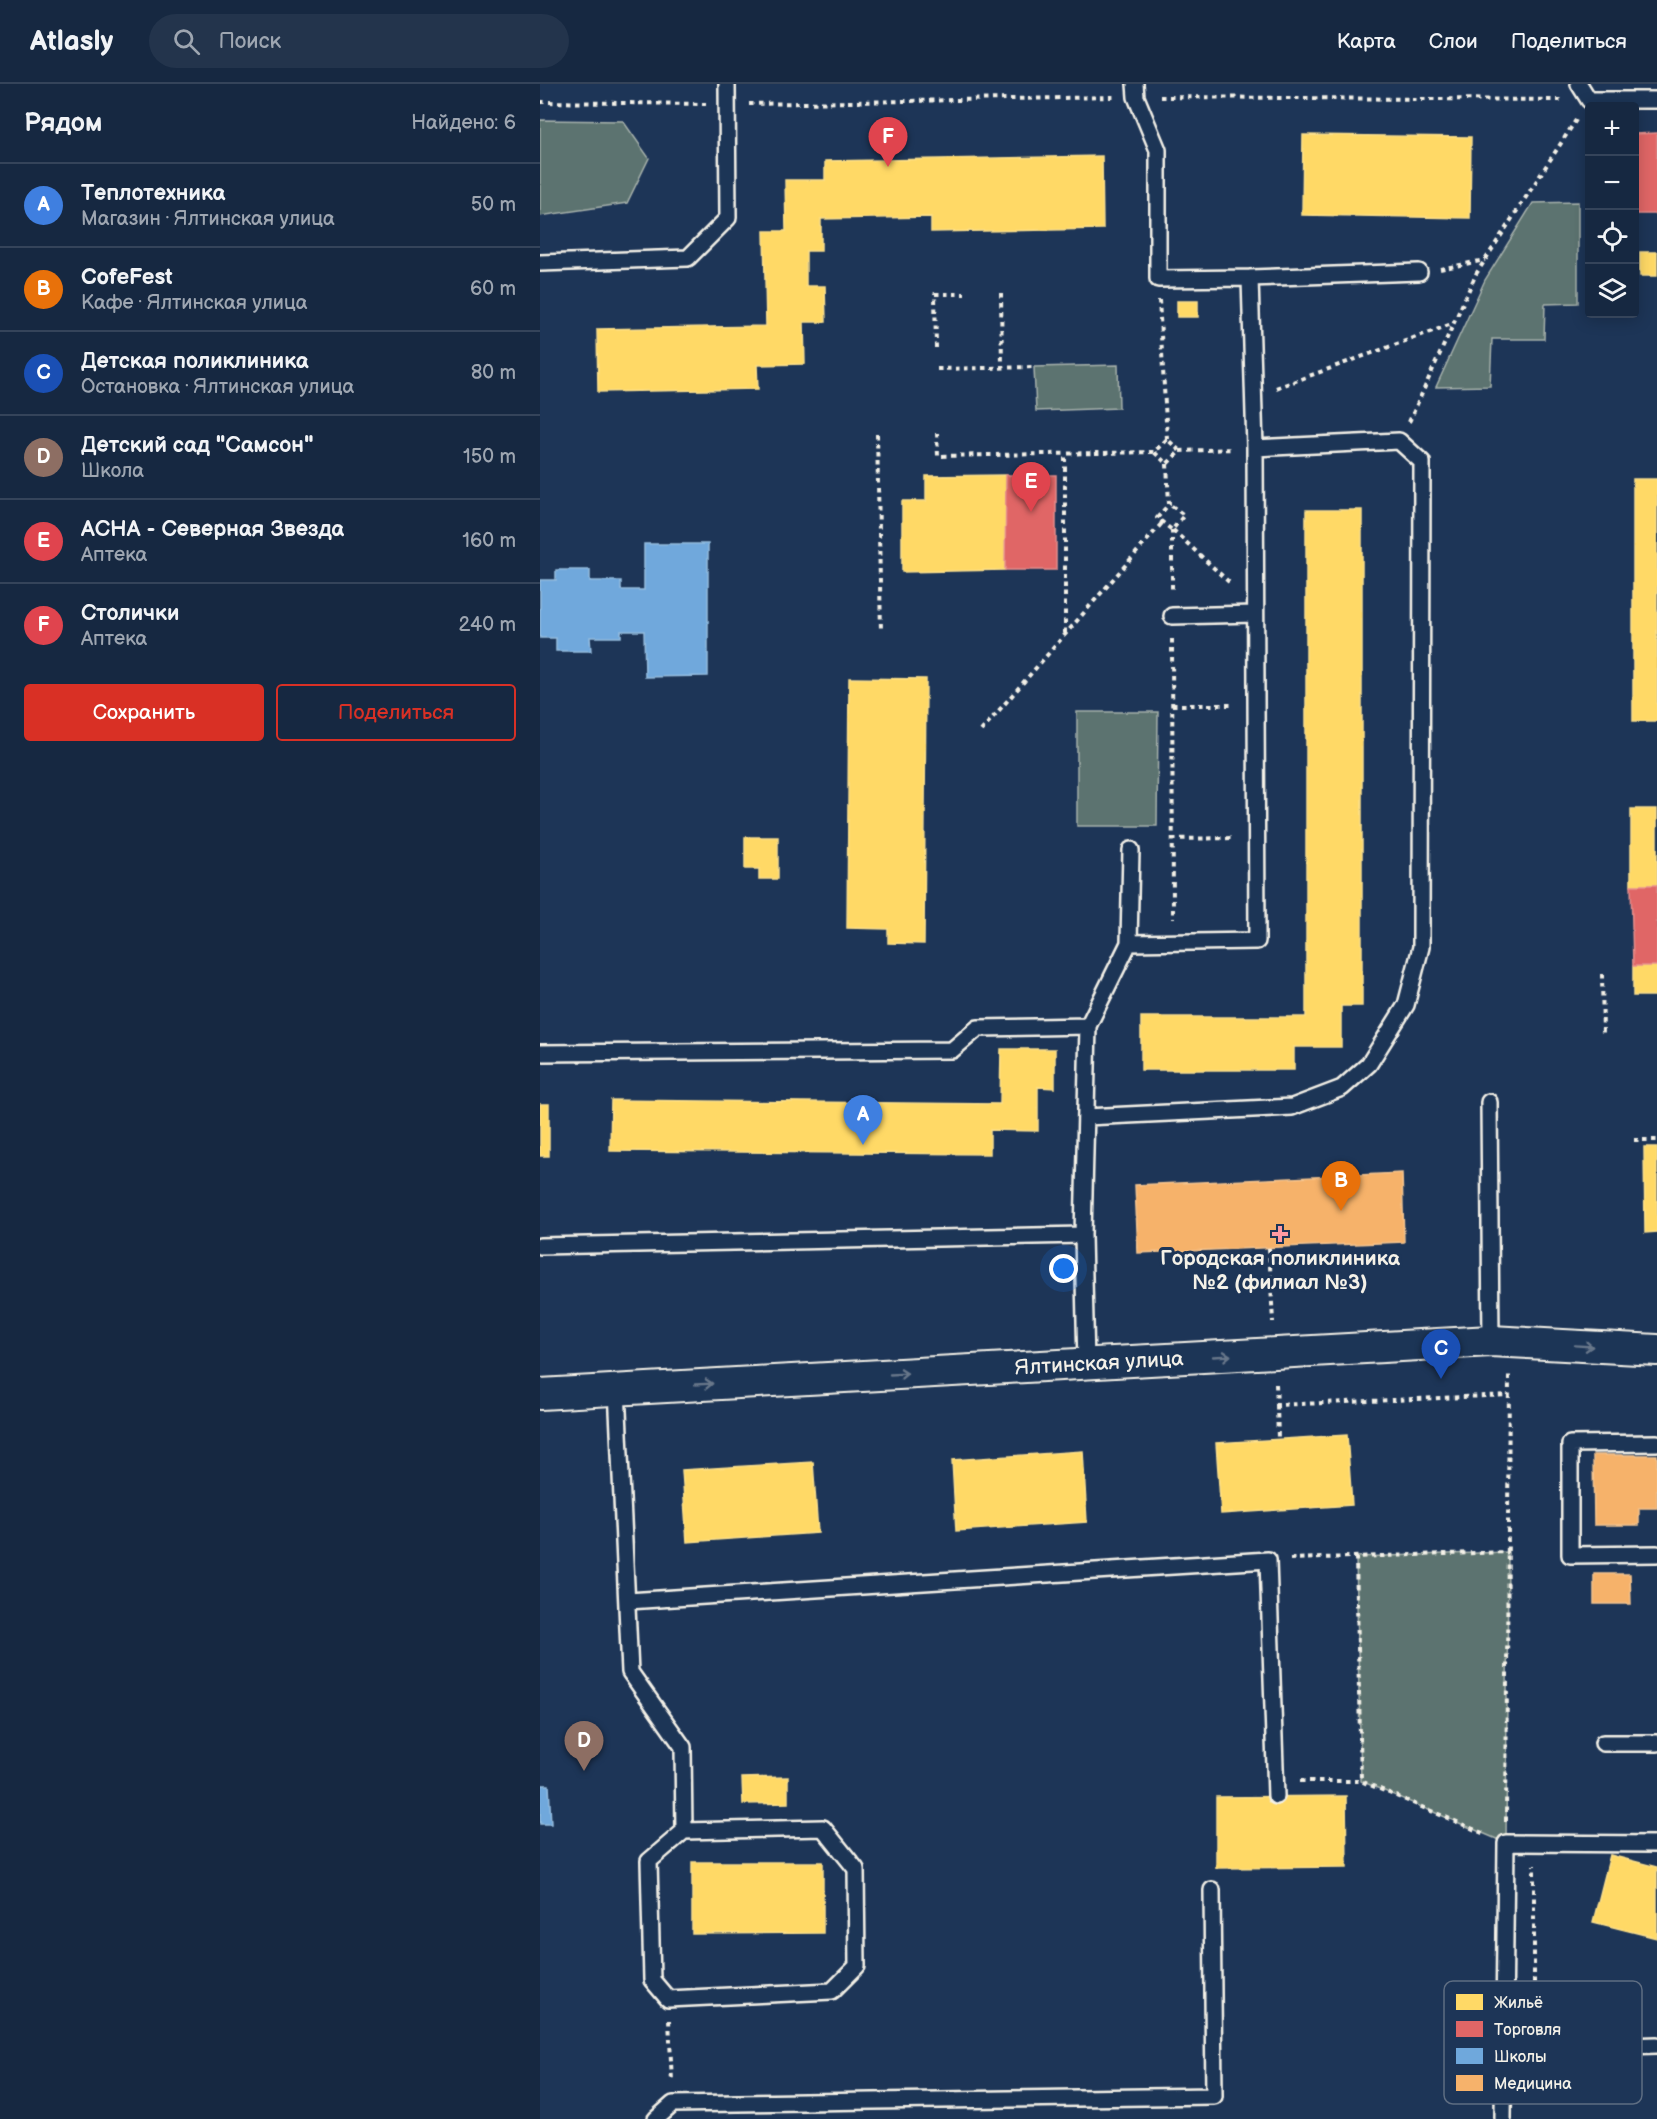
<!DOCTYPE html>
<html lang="ru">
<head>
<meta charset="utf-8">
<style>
  body { margin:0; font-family:"Balsamiq Sans",sans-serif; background:#23344c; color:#f1f3f6 }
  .controls { position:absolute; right:18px; top:18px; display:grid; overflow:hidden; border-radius:6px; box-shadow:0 3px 15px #0003 }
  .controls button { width:54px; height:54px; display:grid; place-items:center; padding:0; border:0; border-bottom:2px solid #35445a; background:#162841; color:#f1f3f6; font:30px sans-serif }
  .you { position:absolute; left:524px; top:1185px; width:21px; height:21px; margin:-15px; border:4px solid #fff; border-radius:50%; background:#1a73e8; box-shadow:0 0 0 9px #1a73e833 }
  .badge { display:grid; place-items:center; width:39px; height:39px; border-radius:50%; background:#d93025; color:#fff; font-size:20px; font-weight:700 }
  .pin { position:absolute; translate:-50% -50px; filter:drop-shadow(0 2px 3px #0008) }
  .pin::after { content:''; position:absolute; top:32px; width:21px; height:18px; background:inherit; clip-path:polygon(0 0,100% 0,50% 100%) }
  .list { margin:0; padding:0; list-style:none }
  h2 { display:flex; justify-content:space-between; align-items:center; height:78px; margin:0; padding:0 24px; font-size:26px }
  h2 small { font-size:20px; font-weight:400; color:#9ea6b1 }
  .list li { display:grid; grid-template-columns:39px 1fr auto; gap:18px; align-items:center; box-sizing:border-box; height:84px; padding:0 24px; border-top:2px solid #35445a }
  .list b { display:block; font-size:22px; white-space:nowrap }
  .list p { margin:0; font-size:20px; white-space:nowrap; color:#9ea6b1 }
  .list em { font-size:20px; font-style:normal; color:#9ea6b1 }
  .actions { display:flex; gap:12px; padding:18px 24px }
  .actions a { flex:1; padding:14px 0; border:2px solid #d93025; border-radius:6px; text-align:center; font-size:21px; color:#d93025 }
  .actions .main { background:#d93025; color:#fff }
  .icon { flex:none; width:33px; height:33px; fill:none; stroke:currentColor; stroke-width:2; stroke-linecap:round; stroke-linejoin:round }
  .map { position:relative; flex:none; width:1117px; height:2035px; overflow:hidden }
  header { display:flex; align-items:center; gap:36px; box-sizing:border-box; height:84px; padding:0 30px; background:#162841; border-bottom:2px solid #35445a }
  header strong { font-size:28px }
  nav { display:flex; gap:33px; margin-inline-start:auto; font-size:21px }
  .search { width:420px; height:54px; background:#23344c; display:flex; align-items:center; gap:15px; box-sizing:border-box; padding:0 21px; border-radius:33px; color:#9ea6b1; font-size:22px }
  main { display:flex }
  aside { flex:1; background:#162841 }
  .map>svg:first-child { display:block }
  .green { fill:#5b736f; stroke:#a8b2ac; stroke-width:1.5 }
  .homes { fill:#ffd966; stroke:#fce08d; stroke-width:1.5 }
  .shops { fill:#e06666; stroke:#e6908d; stroke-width:1.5 }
  .schools { fill:#6fa8dc; stroke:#97bee0; stroke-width:1.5 }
  .health { fill:#f6b26b; stroke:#f5c590; stroke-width:1.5 }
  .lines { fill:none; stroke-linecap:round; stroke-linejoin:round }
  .lane-casing { stroke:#f4f1e8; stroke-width:20 }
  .street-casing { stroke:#f4f1e8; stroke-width:34 }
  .path { stroke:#f4f1e8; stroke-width:4; stroke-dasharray:4.5 4.5; stroke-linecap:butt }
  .lane { stroke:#1d3557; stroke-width:15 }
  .street { stroke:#1d3557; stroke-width:30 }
  .oneway { stroke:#68778a }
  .poi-dot { fill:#ff9aa2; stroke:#1d3557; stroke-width:2 }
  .labels { text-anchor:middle; stroke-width:6; stroke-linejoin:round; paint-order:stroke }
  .poi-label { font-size:21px; font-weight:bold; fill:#f4f1e8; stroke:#1d3557 }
  .street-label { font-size:21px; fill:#f4f1e8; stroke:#1d3557 }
  .key { fill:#1d3557; stroke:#5e6d82; stroke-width:1.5 }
  .key-label { font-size:16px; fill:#f4f1e8 }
</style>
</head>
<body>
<header>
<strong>Atlasly</strong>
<div class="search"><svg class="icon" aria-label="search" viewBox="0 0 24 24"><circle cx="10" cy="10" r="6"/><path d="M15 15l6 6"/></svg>Поиск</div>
<nav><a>Карта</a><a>Слои</a><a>Поделиться</a></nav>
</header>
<main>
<aside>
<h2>Рядом<small>Найдено: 6</small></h2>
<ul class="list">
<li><span class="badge" style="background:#3f7fe0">A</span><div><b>Теплотехника</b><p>Магазин · Ялтинская улица</p></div><em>50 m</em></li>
<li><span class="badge" style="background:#e8710a">B</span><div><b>CofeFest</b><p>Кафе · Ялтинская улица</p></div><em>60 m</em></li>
<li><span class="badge" style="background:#1a4fb4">C</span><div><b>Детская поликлиника</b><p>Остановка · Ялтинская улица</p></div><em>80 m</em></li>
<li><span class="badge" style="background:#8d6e63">D</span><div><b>Детский сад &quot;Самсон&quot;</b><p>Школа</p></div><em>150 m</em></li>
<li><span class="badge" style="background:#e0444e">E</span><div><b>АСНА - Северная Звезда</b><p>Аптека</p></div><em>160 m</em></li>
<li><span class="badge" style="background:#e0444e">F</span><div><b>Столички</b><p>Аптека</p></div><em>240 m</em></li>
</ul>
<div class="actions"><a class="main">Сохранить</a><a>Поделиться</a></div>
</aside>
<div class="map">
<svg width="1117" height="2035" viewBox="0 0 1117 2035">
  <rect width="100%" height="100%" fill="#1d3557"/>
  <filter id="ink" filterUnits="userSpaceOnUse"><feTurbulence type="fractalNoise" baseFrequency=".0167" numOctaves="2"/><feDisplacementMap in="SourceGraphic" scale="12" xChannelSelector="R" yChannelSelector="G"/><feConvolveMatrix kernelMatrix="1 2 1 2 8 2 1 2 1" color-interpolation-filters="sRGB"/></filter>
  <g filter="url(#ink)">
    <path class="green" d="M 0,36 L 83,37 L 109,74 L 87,119 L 0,132 Z
      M 1038,118 L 1038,219 L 1005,220 L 1004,255 L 952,255 L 950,302 L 896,303 L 945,196 L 993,119 Z
      M 578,281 L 579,324 L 496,327 L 494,283 Z
      M 537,628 L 618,628 L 617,742 L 537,742 Z
      M 968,1468 L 966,1759 L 821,1697 L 816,1473 Z"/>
    <path class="homes" d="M 763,51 L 931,53 L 930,134 L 762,131 Z
      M 562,72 L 563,145 L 391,148 L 391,133 L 281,135 L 281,167 L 266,167 L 266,202 L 285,202 L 286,238 L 264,238 L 265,280 L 217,281 L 218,305 L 58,308 L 57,245 L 226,242 L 224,147 L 246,147 L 245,96 L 285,96 L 285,77 Z
      M 1100,168 L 1117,168 L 1117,192 L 1100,192 Z
      M 637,217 L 658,217 L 658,233 L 637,233 Z
      M 466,391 L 465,486 L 362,488 L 362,417 L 386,417 L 386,392 Z
      M 1093,395 L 1117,395 L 1117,637 L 1093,637 Z
      M 766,426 L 822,426 L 822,922 L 801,922 L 801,963 L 754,963 L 754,986 L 601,986 L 601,933 L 766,933 Z
      M 309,594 L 386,595 L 384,860 L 348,859 L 348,845 L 307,844 Z
      M 1091,725 L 1117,725 L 1117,801 L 1091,801 Z
      M 205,753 L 238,753 L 238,795 L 219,795 L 219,785 L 205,785 Z
      M 1093,882 L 1117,882 L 1117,912 L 1093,912 Z
      M 461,965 L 515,965 L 515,1004 L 498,1003 L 498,1047 L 450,1046 L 450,1070 L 70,1067 L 71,1016 L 460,1020 Z
      M 0,1020 L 9,1020 L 9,1072 L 0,1072 Z
      M 1104,1063 L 1117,1063 L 1117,1148 L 1105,1149 Z
      M 807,1351 L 812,1421 L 681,1430 L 676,1359 Z
      M 543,1367 L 547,1438 L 416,1447 L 412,1376 Z
      M 273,1378 L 278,1449 L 147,1458 L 142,1386 Z
      M 248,1693 L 248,1719 L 203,1720 L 202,1694 Z
      M 806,1712 L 807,1783 L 676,1784 L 676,1713 Z
      M 1070,1771 L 1117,1783 L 1117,1854 L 1053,1838 Z
      M 152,1778 L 283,1778 L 283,1849 L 152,1850 Z"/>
    <path class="shops" d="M 1117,49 L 1117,130 L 1094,130 L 1094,50 Z
      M 466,391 L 516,391 L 516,486 L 465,486 Z
      M 1091,801 L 1117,801 L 1117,882 L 1093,882 Z"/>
    <path class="schools" d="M 104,460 L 168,460 L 168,592 L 105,593 L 104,547 L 81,547 L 81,553 L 50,553 L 51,567 L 16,567 L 16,554 L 0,554 L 0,496 L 16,496 L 16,486 L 50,486 L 50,497 L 81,497 L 81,506 L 104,506 Z
      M 0,1701 L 9,1701 L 11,1740 L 0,1740 Z"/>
    <path class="health" d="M 862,1089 L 864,1158 L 598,1169 L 595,1101 Z
      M 1053,1371 L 1117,1371 L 1117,1424 L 1099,1424 L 1099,1441 L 1054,1441 Z
      M 1054,1490 L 1090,1490 L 1091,1520 L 1054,1520 Z"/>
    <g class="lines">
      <g class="lane-casing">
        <path id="lane" d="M 1039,0 L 1049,16 L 1117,16
          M 0,179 L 148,174 L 188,134 L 187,0
          M 710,194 L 879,188
          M 632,532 L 715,530
          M 589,859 L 591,766
          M 0,969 L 412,966 L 438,944 L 548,942
          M 949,1018 L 951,1257
          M 546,1033 L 752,1023 L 802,1004 L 829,980 L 866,921 L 881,863 L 882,378 L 859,357 L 715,364
          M 0,1162 L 543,1151
          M 546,1280 L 543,1151 L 548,942 L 589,859 L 717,857 L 715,364 L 710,194 L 618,195 L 618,66 L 596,13 L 595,0
          M 77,1305 L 90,1588 L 143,1663 L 144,1747 L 283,1744 L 316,1785 L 317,1882 L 292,1907 L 128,1915 L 112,1896 L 109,1777 L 144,1747
          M 1117,1359 L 1030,1360 L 1030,1471 L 1117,1470
          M 88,1517 L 728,1476 L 736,1712
          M 1063,1659 L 1117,1659
          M 964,1980 L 997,1965 L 1117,1961
          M 116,2035 L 133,2020 L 674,2012 L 672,1806
          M 963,2035 L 966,1759 L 1117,1760"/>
      </g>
      <g class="street-casing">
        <g id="street">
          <path id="s1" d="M 0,1310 L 951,1257 L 1117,1266"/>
        </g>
      </g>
      <path class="path" d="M 620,13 L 1021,16
        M 0,18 L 166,20
        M 209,20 L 574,13
        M 900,185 L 945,176
        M 461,209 L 462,284
        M 619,216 L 627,355
        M 396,264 L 395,210 L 425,210
        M 397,285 L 494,283
        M 736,304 L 912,240
        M 869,338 L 936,190 L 1036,36
        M 397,349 L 398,372 L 614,368 L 627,355 L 640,367 L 627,380 L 614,368
        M 337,350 L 341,548
        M 640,367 L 693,365
        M 627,380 L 629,420 L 617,434 L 632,446 L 644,431 L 629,420
        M 632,446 L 632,508
        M 633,446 L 691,500
        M 525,549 L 525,370
        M 632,555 L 633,835
        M 632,621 L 694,621
        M 441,647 L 623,438
        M 632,755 L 694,754
        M 1062,890 L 1063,953
        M 1094,1056 L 1117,1056
        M 729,1164 L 733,1238
        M 736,1300 L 737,1321 L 969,1311
        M 737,1321 L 738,1355
        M 816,1473 L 821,1697
        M 750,1475 L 968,1468
        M 760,1697 L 821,1697 L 945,1750
        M 966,1737 L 969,1289
        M 129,1936 L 132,1998
        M 994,1944 L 994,1781"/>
      <use href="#lane" class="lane"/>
      <use href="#street" class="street"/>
    </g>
    <defs><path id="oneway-shaft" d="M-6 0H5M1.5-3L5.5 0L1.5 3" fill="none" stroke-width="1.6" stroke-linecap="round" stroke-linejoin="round" transform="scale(1.5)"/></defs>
    <g class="oneway">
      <use href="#oneway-shaft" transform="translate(1044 1262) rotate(4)"/>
      <use href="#oneway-shaft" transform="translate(682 1272) rotate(-3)"/>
      <use href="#oneway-shaft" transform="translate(359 1290) rotate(-3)"/>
      <use href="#oneway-shaft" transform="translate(164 1300) rotate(-3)"/>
    </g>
  </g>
  <path class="poi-dot" d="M737 1141h6v6h6v6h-6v6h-6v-6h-6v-6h6z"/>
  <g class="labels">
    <g class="poi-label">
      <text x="740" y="1181">Городская поликлиника<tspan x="740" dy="24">№2 (филиал №3)</tspan></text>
    </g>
    <g class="street-label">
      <text dy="7" stroke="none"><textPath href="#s1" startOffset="560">Ялтинская улица</textPath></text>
    </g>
  </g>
  <rect x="904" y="1897" width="198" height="123" rx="9" class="key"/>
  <rect x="916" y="1910" width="27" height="16" fill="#ffd966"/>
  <rect x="916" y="1937" width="27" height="16" fill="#e06666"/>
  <rect x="916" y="1964" width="27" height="16" fill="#6fa8dc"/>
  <rect x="916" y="1991" width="27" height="16" fill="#f6b26b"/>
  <g class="key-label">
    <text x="954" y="1924">Жильё</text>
    <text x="954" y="1951">Торговля</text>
    <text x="954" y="1978">Школы</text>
    <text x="954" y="2005">Медицина</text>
  </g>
</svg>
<div class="controls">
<button>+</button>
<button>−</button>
<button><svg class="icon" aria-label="locate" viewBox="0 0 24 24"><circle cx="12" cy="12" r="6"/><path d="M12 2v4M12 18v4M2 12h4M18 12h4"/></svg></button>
<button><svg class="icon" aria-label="layers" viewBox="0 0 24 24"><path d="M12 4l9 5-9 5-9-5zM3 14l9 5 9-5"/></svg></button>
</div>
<div class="you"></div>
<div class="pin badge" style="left:323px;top:1061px;background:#3f7fe0">A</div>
<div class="pin badge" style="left:801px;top:1127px;background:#e8710a">B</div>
<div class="pin badge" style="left:901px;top:1295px;background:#1a4fb4">C</div>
<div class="pin badge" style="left:44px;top:1687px;background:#8d6e63">D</div>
<div class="pin badge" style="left:491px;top:428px;background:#e0444e">E</div>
<div class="pin badge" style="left:348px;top:83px;background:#e0444e">F</div>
</div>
</main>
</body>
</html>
